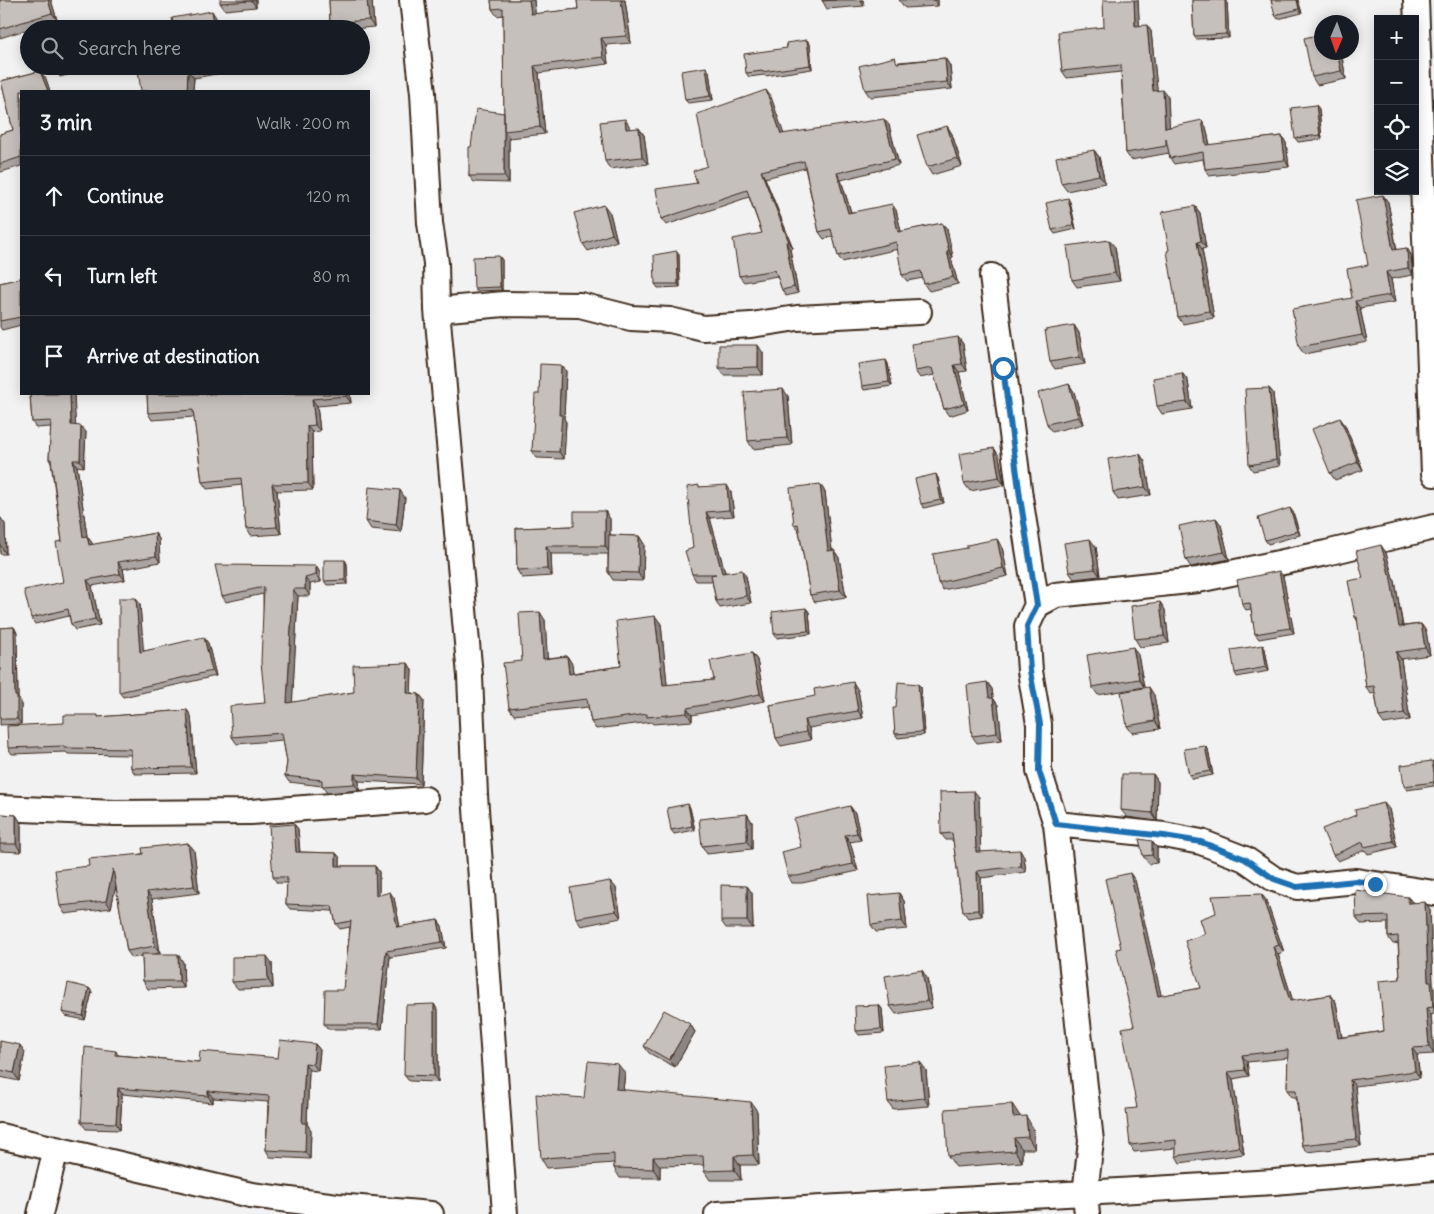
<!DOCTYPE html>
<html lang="en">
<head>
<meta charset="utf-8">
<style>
  body { margin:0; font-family:Delius,sans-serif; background:#20242c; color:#f1f3f6 }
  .controls { position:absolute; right:15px; top:15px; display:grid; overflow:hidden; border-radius:0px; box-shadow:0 2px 12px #0003 }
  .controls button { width:45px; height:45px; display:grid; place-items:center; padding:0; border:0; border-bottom:1px solid #363941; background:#171b24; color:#f1f3f6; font:25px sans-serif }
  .compass { position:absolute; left:1314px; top:15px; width:45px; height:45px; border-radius:50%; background:#171b24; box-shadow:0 2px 12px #0003; rotate:182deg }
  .stop { position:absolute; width:15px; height:15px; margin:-11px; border:4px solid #1f6fb2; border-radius:50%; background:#fff }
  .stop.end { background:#1f6fb2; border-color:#fff; box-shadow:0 1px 5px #0008 }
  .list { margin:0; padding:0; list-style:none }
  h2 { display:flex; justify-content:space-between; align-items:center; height:65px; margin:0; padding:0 20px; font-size:21px }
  h2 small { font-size:16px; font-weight:400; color:#9ea1a6 }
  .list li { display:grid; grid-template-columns:32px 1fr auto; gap:15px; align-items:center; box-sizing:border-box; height:80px; padding:0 20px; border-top:1px solid #363941 }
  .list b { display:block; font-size:19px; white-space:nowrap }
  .list em { font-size:16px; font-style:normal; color:#9ea1a6 }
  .icon { flex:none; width:28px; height:28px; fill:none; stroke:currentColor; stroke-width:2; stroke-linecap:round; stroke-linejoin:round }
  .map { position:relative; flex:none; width:1434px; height:1214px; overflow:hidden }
  .search { position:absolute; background:#171b24; box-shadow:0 2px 12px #0003; left:20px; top:20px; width:350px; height:55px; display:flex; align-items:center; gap:12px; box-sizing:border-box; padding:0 18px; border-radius:28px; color:#9ea1a6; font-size:19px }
  .panel { position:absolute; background:#171b24; box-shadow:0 2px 12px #0003; left:20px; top:90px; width:350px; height:305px; border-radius:0px }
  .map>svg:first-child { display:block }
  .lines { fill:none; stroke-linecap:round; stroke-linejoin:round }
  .minor-casing { stroke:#3b2a1e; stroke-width:28 }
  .minor { stroke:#fff; stroke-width:24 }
  .wall { fill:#aaa5a3; stroke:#3b2a1e }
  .shaded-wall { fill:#8b8684; stroke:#3b2a1e }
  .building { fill:#c6c0bd; stroke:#3b2a1e }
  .route { stroke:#1f6fb2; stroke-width:6 }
</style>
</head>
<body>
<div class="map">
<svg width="1434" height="1214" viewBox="0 0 1434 1214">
  <rect width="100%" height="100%" fill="#f3f2f2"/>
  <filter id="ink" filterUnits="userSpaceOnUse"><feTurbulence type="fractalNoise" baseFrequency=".02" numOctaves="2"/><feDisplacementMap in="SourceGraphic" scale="10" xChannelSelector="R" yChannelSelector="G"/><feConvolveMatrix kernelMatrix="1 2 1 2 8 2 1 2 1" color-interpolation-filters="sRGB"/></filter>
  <g filter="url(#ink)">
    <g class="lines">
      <g class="minor-casing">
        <path id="minor" d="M 412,0 L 423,93 L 430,223 L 436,263 L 437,310 L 470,676 L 475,795 L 505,1214
          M 1416,0 L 1434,474
          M 992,276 L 1020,497 L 1037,605
          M 437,310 L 504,304 L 580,305 L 631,318 L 670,320 L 703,328 L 751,325 L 797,318 L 919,312
          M 0,808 L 115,813 L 251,812 L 425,799
          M 1056,824 L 1164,835 L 1201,842 L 1245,859 L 1274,879 L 1297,887 L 1356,881 L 1434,893
          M 0,1136 L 251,1195 L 337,1206 L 431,1214
          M 40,1214 L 56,1149
          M 717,1214 L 1274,1182 L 1434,1168
          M 1087,1214 L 1085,1194 L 1091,1141 L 1056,824 L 1039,771 L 1039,724 L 1030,671 L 1027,626 L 1037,605 L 1056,595 L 1198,580 L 1326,553 L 1434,527"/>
      </g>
      <use href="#minor" class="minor"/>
    </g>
    <path class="wall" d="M 0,0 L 51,0 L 57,20 L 0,38 Z
      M 256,0 L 256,7 L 225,10 L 220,3 Z
      M 329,0 L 372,0 L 374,27 L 354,29 L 335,29 L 330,23 Z
      M 491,0 L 534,0 L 535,14 L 578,9 L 577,0 L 625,0 L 631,43 L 606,45 L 608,64 L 539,73 L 545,134 L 509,138 L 509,137 L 509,183 L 474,182 L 469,176 L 471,147 L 504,113 L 503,15 L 497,16 L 492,9 Z
      M 822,0 L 863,0 L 864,6 L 827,9 Z
      M 899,0 L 938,0 L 938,6 L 905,8 Z
      M 1138,0 L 1139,25 L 1151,31 L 1157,90 L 1168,97 L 1169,127 L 1206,127 L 1210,145 L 1282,136 L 1286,143 L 1289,167 L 1209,176 L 1205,169 L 1203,159 L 1174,164 L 1170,158 L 1169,153 L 1131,160 L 1126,153 L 1121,72 L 1067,78 L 1062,71 L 1104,27 Z
      M 1192,0 L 1227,0 L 1229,38 L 1196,39 L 1194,36 Z
      M 1271,0 L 1298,0 L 1302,13 L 1278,19 L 1275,15 Z
      M 807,40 L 810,44 L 812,69 L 765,76 L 764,75 L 749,77 L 746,73 L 787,48 Z
      M 1341,52 L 1346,79 L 1317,85 L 1312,77 Z
      M 945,58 L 950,66 L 952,89 L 870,97 L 865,90 L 899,62 Z
      M 81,66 L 82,71 L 60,77 L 57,73 Z
      M 175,66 L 226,66 L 227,72 L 194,78 L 193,91 L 141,91 Z
      M 40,71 L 46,79 L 50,91 L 21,91 L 21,166 L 1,172 L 0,171 L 0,134 L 13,130 L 1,81 Z
      M 709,71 L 713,100 L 688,103 L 685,100 Z
      M 771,97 L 783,134 L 889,125 L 899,165 L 841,180 L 851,212 L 896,210 L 901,232 L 942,223 L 947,229 L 953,257 L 951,258 L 958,284 L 929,291 L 924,284 L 923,278 L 907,281 L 902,275 L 898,249 L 842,262 L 838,256 L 833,236 L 824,239 L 819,232 L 805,168 L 765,178 L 793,248 L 790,249 L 798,293 L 786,296 L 782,290 L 777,276 L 744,282 L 739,276 L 762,233 L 749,197 L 666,225 L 661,219 L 697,183 L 707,166 Z
      M 1316,105 L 1319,109 L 1322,139 L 1298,142 L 1295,138 Z
      M 947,126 L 952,134 L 962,166 L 932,175 L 927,167 Z
      M 630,127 L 630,129 L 644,135 L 648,164 L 610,169 L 605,161 Z
      M 1094,150 L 1099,157 L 1105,183 L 1067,191 L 1061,183 Z
      M 1070,202 L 1076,229 L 1055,234 L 1052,230 Z
      M 1388,202 L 1397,250 L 1407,248 L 1411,255 L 1413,275 L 1391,279 L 1395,302 L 1360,308 L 1367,342 L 1304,354 L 1299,347 L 1352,298 L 1368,265 Z
      M 1195,206 L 1200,213 L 1206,248 L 1202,249 L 1214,318 L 1183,324 L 1178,317 L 1169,250 Z
      M 610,213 L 617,241 L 588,251 L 583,244 Z
      M 1115,247 L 1120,281 L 1077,287 L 1072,280 Z
      M 677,251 L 679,255 L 680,287 L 658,288 L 655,284 Z
      M 499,256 L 502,260 L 502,290 L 476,291 L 474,288 Z
      M 21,278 L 21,325 L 2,330 L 0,327 L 0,283 Z
      M 1074,325 L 1079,333 L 1085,364 L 1055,369 L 1050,362 Z
      M 958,337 L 963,344 L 967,371 L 959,372 L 968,410 L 949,416 L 944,409 L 934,375 L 920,378 L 915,371 Z
      M 763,353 L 763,375 L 724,375 L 719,368 Z
      M 886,360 L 888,364 L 892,386 L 864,390 L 862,386 Z
      M 561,365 L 566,371 L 564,419 L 566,422 L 564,459 L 537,458 L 532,451 L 539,394 Z
      M 1182,373 L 1188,381 L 1192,409 L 1162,414 L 1157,406 Z
      M 1069,384 L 1074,392 L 1083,424 L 1052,432 L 1047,424 Z
      M 1269,388 L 1273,393 L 1280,466 L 1253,471 L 1249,465 Z
      M 30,394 L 74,394 L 75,426 L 86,432 L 84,467 L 77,466 L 87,536 L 92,543 L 92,545 L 155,533 L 159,539 L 160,562 L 123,569 L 125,580 L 92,586 L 100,625 L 75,630 L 71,624 L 69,616 L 35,624 L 31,618 L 63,582 L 62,541 L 51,463 L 49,459 L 51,427 L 36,428 L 32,422 Z
      M 147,394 L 350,394 L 351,403 L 317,406 L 320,431 L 312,432 L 313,490 L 277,491 L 281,534 L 250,536 L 246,529 L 242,485 L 207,489 L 202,482 L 194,417 L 152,420 L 148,413 Z
      M 788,396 L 792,445 L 753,449 L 748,441 Z
      M 1345,425 L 1363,470 L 1335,480 L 1330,473 Z
      M 994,448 L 999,456 L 1004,485 L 970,491 L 964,483 Z
      M 1140,454 L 1145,462 L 1151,495 L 1118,500 L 1113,492 Z
      M 938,478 L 944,503 L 924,508 L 921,504 Z
      M 820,484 L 825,492 L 832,550 L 834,550 L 839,558 L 846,597 L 815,602 L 810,595 L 799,531 L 794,525 Z
      M 700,487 L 731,492 L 734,516 L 710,518 L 725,572 L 746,576 L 751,603 L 720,608 L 716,601 L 712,581 L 696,581 L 692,574 L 693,548 Z
      M 405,498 L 401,532 L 371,529 L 366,521 Z
      M 605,511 L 610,519 L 610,535 L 639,536 L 644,544 L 643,581 L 613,580 L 608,572 L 608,554 L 551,554 L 552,576 L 522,578 L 517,570 L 516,528 L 574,526 Z
      M 1293,512 L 1300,535 L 1268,544 L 1265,540 Z
      M 0,517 L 5,524 L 6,554 L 0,554 Z
      M 1216,518 L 1221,525 L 1229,559 L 1191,567 L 1186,560 Z
      M 1002,547 L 1008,576 L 943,590 L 938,583 Z
      M 1096,547 L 1100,576 L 1074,579 L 1069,572 Z
      M 1386,553 L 1393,578 L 1395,581 L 1403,626 L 1421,624 L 1426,631 L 1430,655 L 1401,659 L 1410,720 L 1384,724 L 1379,717 L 1375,693 L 1371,694 L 1366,687 L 1358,622 L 1355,617 L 1363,578 Z
      M 345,560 L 347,564 L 348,584 L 327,585 L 324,581 Z
      M 316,566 L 320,573 L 321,582 L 310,584 L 310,596 L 298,596 L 292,703 L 354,692 L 408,663 L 412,670 L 411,693 L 419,694 L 424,700 L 421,784 L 359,781 L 359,790 L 327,793 L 322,786 L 289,782 L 285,776 L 287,762 L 283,740 L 237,744 L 232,737 L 265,703 L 263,594 L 226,602 L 222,596 Z
      M 1283,576 L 1294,633 L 1259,639 L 1255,634 L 1251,609 L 1246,610 L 1242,604 Z
      M 1160,602 L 1165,610 L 1169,643 L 1140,647 L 1135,639 Z
      M 140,604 L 143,651 L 208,643 L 216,676 L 123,697 L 119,692 Z
      M 806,608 L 809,612 L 811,634 L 777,638 L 774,634 Z
      M 655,616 L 661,624 L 667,685 L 714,680 L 752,653 L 757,660 L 765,701 L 692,715 L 692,721 L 653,724 L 651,722 L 596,729 L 591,722 L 588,707 L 514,715 L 509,708 L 522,661 L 545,620 L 547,658 L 567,656 L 572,664 L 573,673 L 621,666 Z
      M 14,627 L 17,633 L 18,698 L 21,702 L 21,724 L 0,725 L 0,628 Z
      M 1265,649 L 1269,671 L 1237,677 L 1235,673 Z
      M 1138,655 L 1144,687 L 1098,695 L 1092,687 Z
      M 987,682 L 992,689 L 993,698 L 998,705 L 1002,740 L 977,743 L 972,736 Z
      M 921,687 L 924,735 L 898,738 L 895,734 L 896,708 Z
      M 858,690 L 863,718 L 809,728 L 811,740 L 781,746 L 776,738 L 770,705 Z
      M 1154,695 L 1160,729 L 1132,733 L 1127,726 Z
      M 187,710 L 191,716 L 196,773 L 135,774 L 131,768 L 131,755 L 68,754 L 66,752 L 12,754 L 8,748 L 64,723 L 99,717 Z
      M 1208,749 L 1213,775 L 1192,779 L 1189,775 Z
      M 1432,761 L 1434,764 L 1434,786 L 1407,790 L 1404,786 Z
      M 1153,774 L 1158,782 L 1157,821 L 1127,817 L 1121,810 Z
      M 979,797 L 980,852 L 1024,857 L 1026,872 L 981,878 L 982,916 L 968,918 L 963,911 L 953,840 L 946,840 L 941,834 Z
      M 688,804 L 690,808 L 695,830 L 674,834 L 671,830 Z
      M 850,806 L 855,813 L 861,840 L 850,842 L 858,871 L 802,883 L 792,883 L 788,876 L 801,847 Z
      M 1389,809 L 1397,847 L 1368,854 L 1365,850 L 1338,861 L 1333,855 Z
      M 0,814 L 16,815 L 21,823 L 21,852 L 0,851 Z
      M 747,814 L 752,822 L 752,849 L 707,854 L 702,846 Z
      M 294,824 L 298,829 L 300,852 L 336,853 L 340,858 L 340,866 L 375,866 L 379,872 L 379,895 L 394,898 L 400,927 L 438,920 L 442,926 L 446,948 L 390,957 L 382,1029 L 328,1029 L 324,1024 L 343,990 L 350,927 L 340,929 L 336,924 L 333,911 L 290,909 L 286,904 L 287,883 L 277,883 L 273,877 Z
      M 188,843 L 194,850 L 199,893 L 152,899 L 160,953 L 155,954 L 183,962 L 184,988 L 148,989 L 143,981 L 142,956 L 132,958 L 127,951 L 116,886 L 111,908 L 65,914 L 60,906 L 89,866 Z
      M 1157,848 L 1157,863 L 1149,864 L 1143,856 Z
      M 1135,880 L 1161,996 L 1201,988 L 1205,934 L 1216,913 L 1261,894 L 1266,900 L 1284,952 L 1278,954 L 1293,1001 L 1331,995 L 1336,1002 L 1342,1037 L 1384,1031 L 1400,979 L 1398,943 L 1393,944 L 1388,937 L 1388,923 L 1361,924 L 1356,917 L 1408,897 L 1412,902 L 1430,909 L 1433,985 L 1434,987 L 1434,1014 L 1431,1015 L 1434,1054 L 1417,1055 L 1420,1078 L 1355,1086 L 1361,1146 L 1307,1152 L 1302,1145 L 1296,1097 L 1292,1097 L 1287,1090 L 1288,1058 L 1247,1062 L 1249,1076 L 1233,1079 L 1244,1154 L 1180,1163 L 1176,1156 L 1176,1148 L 1134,1152 L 1130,1145 L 1137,1108 L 1134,1026 Z
      M 610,881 L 616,888 L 621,918 L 581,926 L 576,918 Z
      M 747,886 L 752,893 L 753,928 L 726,928 L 721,921 Z
      M 899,893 L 904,901 L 907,929 L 876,932 L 871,925 Z
      M 272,963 L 273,988 L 238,989 L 232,982 Z
      M 927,978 L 932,1008 L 896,1014 L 890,1006 Z
      M 89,988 L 92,992 L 85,1020 L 65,1016 L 62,1012 Z
      M 434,1004 L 438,1011 L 438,1082 L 409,1081 L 404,1075 Z
      M 879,1005 L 882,1009 L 884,1033 L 859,1035 L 856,1031 Z
      M 690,1024 L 695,1032 L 675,1067 L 649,1053 L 644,1046 Z
      M 0,1041 L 25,1052 L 19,1081 L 0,1077 Z
      M 315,1044 L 320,1050 L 318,1071 L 309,1070 L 307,1124 L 311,1130 L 310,1159 L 270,1157 L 266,1150 L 268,1102 L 213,1098 L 213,1103 L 122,1094 L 120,1130 L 86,1129 L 81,1122 L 116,1051 L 118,1055 L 199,1062 L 278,1058 Z
      M 920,1062 L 926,1070 L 929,1106 L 893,1109 L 888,1102 Z
      M 625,1073 L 623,1090 L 757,1111 L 759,1165 L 740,1165 L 741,1180 L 710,1180 L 704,1171 L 704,1165 L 660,1166 L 660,1178 L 620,1178 L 614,1168 L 614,1163 L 547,1168 L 541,1158 Z
      M 1012,1104 L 1020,1117 L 1033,1128 L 1035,1149 L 1022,1149 L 1022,1162 L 956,1167 L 948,1156 Z"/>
    <path class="shaded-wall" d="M 48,0 L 51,0 L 57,20 L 52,13 Z
      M 252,0 L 256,0 L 256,7 L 252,1 Z
      M 367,0 L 372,0 L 374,27 L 369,20 Z
      M 529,0 L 534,0 L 536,21 L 531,14 Z
      M 621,0 L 625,0 L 631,43 L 626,36 Z
      M 860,0 L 863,0 L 864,6 Z
      M 934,0 L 938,0 L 938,6 Z
      M 1134,0 L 1138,0 L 1140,32 L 1135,26 Z
      M 1225,0 L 1227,0 L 1229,38 L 1226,34 Z
      M 1297,0 L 1298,0 L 1302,13 L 1299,9 Z
      M 212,11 L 217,19 L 219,29 L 215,29 Z
      M 1147,25 L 1151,31 L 1158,97 L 1153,91 Z
      M 601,38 L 606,45 L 608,64 L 603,57 Z
      M 807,40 L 810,44 L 812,69 L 810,65 Z
      M 1337,52 L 1341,52 L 1346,79 L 1341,71 Z
      M 945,58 L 950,66 L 952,89 L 947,82 Z
      M 223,66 L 226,66 L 227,72 Z
      M 534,66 L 539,73 L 545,134 L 540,127 Z
      M 706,67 L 709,71 L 713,100 L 710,96 Z
      M 40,71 L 46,79 L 50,91 L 48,91 Z
      M 188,71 L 194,78 L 193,91 L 187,91 Z
      M 766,90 L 771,97 L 786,140 L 781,134 Z
      M 1163,90 L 1168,97 L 1170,134 L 1165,128 Z
      M 1316,105 L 1319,109 L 1322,139 L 1320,135 Z
      M 625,119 L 630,127 L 632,137 L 626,129 Z
      M 884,119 L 889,125 L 899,165 L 895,159 Z
      M 1202,120 L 1206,127 L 1211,152 L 1206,145 Z
      M 947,126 L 952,134 L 962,166 L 957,158 Z
      M 639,128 L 644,135 L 648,164 L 642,157 Z
      M 504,131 L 509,137 L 509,183 L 504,176 Z
      M 1282,136 L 1286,143 L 1289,167 L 1285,160 Z
      M 1094,150 L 1099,157 L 1105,183 L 1099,175 Z
      M 761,171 L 765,178 L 793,248 L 789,242 Z
      M 837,173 L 841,180 L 853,219 L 848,213 Z
      M 1383,195 L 1388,202 L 1398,257 L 1393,250 Z
      M 1068,198 L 1070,202 L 1076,229 L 1074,225 Z
      M 892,204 L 896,210 L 903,239 L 898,232 Z
      M 604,205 L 610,213 L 617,241 L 612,234 Z
      M 1195,206 L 1200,213 L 1206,248 L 1201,241 Z
      M 942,223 L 947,229 L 953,257 L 949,251 Z
      M 1109,240 L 1115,247 L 1120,281 L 1115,273 Z
      M 786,242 L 790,249 L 798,293 L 794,287 Z
      M 1197,242 L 1202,249 L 1214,318 L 1209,311 Z
      M 1407,248 L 1411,255 L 1413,275 L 1408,268 Z
      M 677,251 L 679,255 L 680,287 L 678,284 Z
      M 947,251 L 951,258 L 958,284 L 953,277 Z
      M 499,256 L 502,260 L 502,290 L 500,287 Z
      M 1386,272 L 1391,279 L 1395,302 L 1390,295 Z
      M 1355,301 L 1360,308 L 1367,342 L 1362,335 Z
      M 1074,325 L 1079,333 L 1085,364 L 1079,357 Z
      M 958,337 L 963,344 L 967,371 L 962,364 Z
      M 758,345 L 763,353 L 763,375 L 758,367 Z
      M 886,360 L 888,364 L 892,386 L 889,382 Z
      M 561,365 L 566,371 L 564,419 L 566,422 L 564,459 L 559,452 L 559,415 Z
      M 954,365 L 959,372 L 968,410 L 964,404 Z
      M 1182,373 L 1188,381 L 1192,409 L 1187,402 Z
      M 1069,384 L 1074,392 L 1083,424 L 1078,417 Z
      M 1269,388 L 1273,393 L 1280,466 L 1276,460 Z
      M 783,389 L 788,396 L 792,445 L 787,438 Z
      M 70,394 L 74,394 L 76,432 L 71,425 Z
      M 346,394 L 350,394 L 351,403 L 346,396 Z
      M 312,399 L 317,406 L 320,431 L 315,425 Z
      M 1340,418 L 1345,425 L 1363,470 L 1358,462 Z
      M 81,426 L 86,432 L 84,467 L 80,460 Z
      M 307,426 L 312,432 L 313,490 L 308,483 Z
      M 994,448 L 999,456 L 1004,485 L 999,477 Z
      M 1140,454 L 1145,462 L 1151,495 L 1145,487 Z
      M 73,460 L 77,466 L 88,543 L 83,537 Z
      M 936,474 L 938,478 L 944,503 L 941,500 Z
      M 272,484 L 277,491 L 281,534 L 277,527 Z
      M 820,484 L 825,492 L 833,559 L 828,551 Z
      M 727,485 L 731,492 L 734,516 L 729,510 Z
      M 400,490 L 405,498 L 401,532 L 396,525 Z
      M 1290,508 L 1293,512 L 1300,535 L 1297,531 Z
      M 605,511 L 610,519 L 610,554 L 605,546 Z
      M 706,512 L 710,518 L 727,580 L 722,573 Z
      M 0,517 L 5,524 L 6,554 L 0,545 Z
      M 1216,518 L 1221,525 L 1229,559 L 1224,552 Z
      M 155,533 L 159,539 L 160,562 L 156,556 Z
      M 87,536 L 92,543 L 94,552 L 89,545 Z
      M 639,536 L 644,544 L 643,581 L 638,573 Z
      M 997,539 L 1002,547 L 1008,576 L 1003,568 Z
      M 1090,539 L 1096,547 L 1100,576 L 1095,569 Z
      M 1381,545 L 1386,553 L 1393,578 L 1395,581 L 1404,634 L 1399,627 L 1389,574 Z
      M 546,546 L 551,554 L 552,576 L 547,569 Z
      M 834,550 L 839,558 L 846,597 L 840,590 Z
      M 345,560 L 347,564 L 348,584 L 345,580 Z
      M 118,562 L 123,569 L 125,580 L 120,574 Z
      M 316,566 L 320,573 L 321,582 L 316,575 Z
      M 742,570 L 746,576 L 751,603 L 746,596 Z
      M 1279,571 L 1283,576 L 1294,633 L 1290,628 Z
      M 305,578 L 310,584 L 310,596 L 305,589 Z
      M 87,580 L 92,586 L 100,625 L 95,619 Z
      M 293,589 L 298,596 L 292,710 L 287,703 Z
      M 136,598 L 140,604 L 144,658 L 140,652 Z
      M 1160,602 L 1165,610 L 1169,643 L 1164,636 Z
      M 806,608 L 809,612 L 811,634 L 808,631 Z
      M 540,612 L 545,620 L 548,666 L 543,659 Z
      M 655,616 L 661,624 L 668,693 L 663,685 Z
      M 1421,624 L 1426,631 L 1430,655 L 1425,648 Z
      M 14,627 L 17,633 L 18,698 L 21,702 L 21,724 L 17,719 L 15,696 Z
      M 204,637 L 208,643 L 216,676 L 212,671 Z
      M 1263,645 L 1265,649 L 1269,671 L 1266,667 Z
      M 1133,647 L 1138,655 L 1144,687 L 1139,679 Z
      M 1396,652 L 1401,659 L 1410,720 L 1404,713 Z
      M 752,653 L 757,660 L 765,701 L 760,694 Z
      M 567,656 L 572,664 L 574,681 L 569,674 Z
      M 408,663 L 412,670 L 411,700 L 407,693 Z
      M 853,682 L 858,690 L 863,718 L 858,711 Z
      M 987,682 L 992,689 L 994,705 L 989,698 Z
      M 918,684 L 921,687 L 924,735 L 922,732 Z
      M 1149,687 L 1154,695 L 1160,729 L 1155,721 Z
      M 419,694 L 424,700 L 421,784 L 416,778 Z
      M 993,698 L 998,705 L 1002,740 L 997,733 Z
      M 687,708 L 692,715 L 692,721 L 687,713 Z
      M 187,710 L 191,716 L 196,773 L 191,767 Z
      M 804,720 L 809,728 L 811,740 L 806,732 Z
      M 1205,746 L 1208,749 L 1213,775 L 1210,771 Z
      M 354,774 L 359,781 L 359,790 L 354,784 Z
      M 1153,774 L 1158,782 L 1157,821 L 1152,813 Z
      M 974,791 L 979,797 L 981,858 L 976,852 Z
      M 1384,803 L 1389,809 L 1397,847 L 1393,841 Z
      M 688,804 L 690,808 L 695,830 L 692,826 Z
      M 850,806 L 855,813 L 861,840 L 857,833 Z
      M 747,814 L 752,822 L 752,849 L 747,841 Z
      M 16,815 L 21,823 L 21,852 L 16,844 Z
      M 294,824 L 298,829 L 300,858 L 296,852 Z
      M 845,835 L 850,842 L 858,871 L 853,864 Z
      M 1152,841 L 1157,848 L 1157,863 L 1152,855 Z
      M 188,843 L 194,850 L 199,893 L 194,886 Z
      M 1020,850 L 1024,857 L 1026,872 L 1021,866 Z
      M 336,853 L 340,858 L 340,872 L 336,866 Z
      M 375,866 L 379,872 L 379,901 L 376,896 Z
      M 113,869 L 118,876 L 111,908 L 106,901 Z
      M 977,871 L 981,878 L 982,916 L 978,910 Z
      M 1130,873 L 1135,880 L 1163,1003 L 1158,996 Z
      M 610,881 L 616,888 L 621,918 L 616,911 Z
      M 747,886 L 752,893 L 753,928 L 747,921 Z
      M 147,892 L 152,899 L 160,953 L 155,946 Z
      M 390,892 L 394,898 L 401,933 L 397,927 Z
      M 899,893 L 904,901 L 907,929 L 902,921 Z
      M 1261,894 L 1266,900 L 1284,952 L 1279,945 Z
      M 1408,897 L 1413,904 L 1408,903 Z
      M 1425,902 L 1430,909 L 1433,985 L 1434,987 L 1434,1008 L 1428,982 Z
      M 438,920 L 442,926 L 446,948 L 442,942 Z
      M 1273,947 L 1278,954 L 1295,1008 L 1290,1001 Z
      M 386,951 L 390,957 L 382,1029 L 378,1024 Z
      M 178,954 L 183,962 L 184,988 L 179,981 Z
      M 267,956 L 272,963 L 273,988 L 268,980 Z
      M 922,970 L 927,978 L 932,1008 L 927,1001 Z
      M 89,988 L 92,992 L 85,1020 L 83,1016 Z
      M 1331,995 L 1336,1002 L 1343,1045 L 1338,1038 Z
      M 434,1004 L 438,1011 L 438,1082 L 434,1076 Z
      M 879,1005 L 882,1009 L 884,1033 L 881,1029 Z
      M 1426,1008 L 1431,1015 L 1434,1054 L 1429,1047 Z
      M 690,1024 L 695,1032 L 675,1067 L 669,1060 Z
      M 315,1044 L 320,1050 L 318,1071 L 313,1064 Z
      M 20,1045 L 25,1052 L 19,1081 L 14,1073 Z
      M 1412,1048 L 1417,1055 L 1420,1078 L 1415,1071 Z
      M 1242,1055 L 1247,1062 L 1249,1076 L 1245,1070 Z
      M 920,1062 L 926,1070 L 929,1106 L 924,1098 Z
      M 305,1063 L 309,1070 L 307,1124 L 311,1130 L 310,1159 L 305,1152 L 302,1123 Z
      M 618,1064 L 625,1073 L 622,1098 L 616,1089 Z
      M 1228,1072 L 1233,1079 L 1244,1154 L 1239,1147 Z
      M 1350,1080 L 1355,1086 L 1361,1146 L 1356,1139 Z
      M 118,1088 L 122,1094 L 120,1130 L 116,1123 Z
      M 208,1091 L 213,1098 L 213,1103 L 208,1096 Z
      M 751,1102 L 757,1111 L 759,1165 L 753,1155 Z
      M 1012,1104 L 1020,1116 L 1021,1128 L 1013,1117 Z
      M 1026,1116 L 1033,1128 L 1035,1149 L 1028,1137 Z
      M 1014,1138 L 1022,1149 L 1022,1162 L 1015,1151 Z
      M 734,1156 L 740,1165 L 741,1180 L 734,1170 Z
      M 653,1157 L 660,1166 L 660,1178 L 653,1169 Z"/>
    <path class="building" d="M 0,0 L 48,0 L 52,13 L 0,29 Z
      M 220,0 L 252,0 L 252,1 L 220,3 Z
      M 329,0 L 367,0 L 369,20 L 330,23 Z
      M 491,0 L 529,0 L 531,14 L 578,9 L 577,0 L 621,0 L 626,36 L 601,38 L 603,57 L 534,66 L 540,127 L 504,131 L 503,8 L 492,9 Z
      M 822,0 L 836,0 L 822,1 Z
      M 1103,0 L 1134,0 L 1135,26 L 1147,25 L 1153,91 L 1163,90 L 1165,128 L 1202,120 L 1206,145 L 1282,136 L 1285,160 L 1205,169 L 1203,152 L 1170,158 L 1166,139 L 1166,146 L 1126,153 L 1121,65 L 1062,71 L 1058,32 L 1104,27 Z
      M 1192,0 L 1225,0 L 1226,34 L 1194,36 Z
      M 1271,0 L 1297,0 L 1299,9 L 1275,15 Z
      M 212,11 L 215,29 L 174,29 L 172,18 Z
      M 1322,34 L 1322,52 L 1337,52 L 1341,71 L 1312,77 L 1304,38 Z
      M 807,40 L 810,65 L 762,72 L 762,71 L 746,73 L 744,54 L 787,48 L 786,43 Z
      M 895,57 L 897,63 L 945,58 L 947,82 L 865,90 L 859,66 Z
      M 55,66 L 80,66 L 80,67 L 57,73 Z
      M 175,66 L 213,66 L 188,71 L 187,91 L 141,91 L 138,70 Z
      M 706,67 L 710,96 L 685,100 L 681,71 Z
      M 40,71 L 48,91 L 21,91 L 21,157 L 0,164 L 0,134 L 13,130 L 1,81 Z
      M 766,90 L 781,134 L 884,119 L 895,159 L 837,173 L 848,213 L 892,204 L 898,232 L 942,223 L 949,251 L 947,251 L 953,277 L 924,284 L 921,271 L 902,275 L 896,242 L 838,256 L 831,229 L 819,232 L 804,161 L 761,171 L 789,242 L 786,242 L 794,287 L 782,290 L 775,270 L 739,276 L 733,239 L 762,233 L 747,190 L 661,219 L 656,189 L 697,183 L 693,171 L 707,166 L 697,114 Z
      M 1316,105 L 1320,135 L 1295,138 L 1291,108 Z
      M 476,109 L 504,113 L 504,176 L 469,176 L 469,147 L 471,147 Z
      M 625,119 L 626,129 L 639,128 L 642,157 L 605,161 L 600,122 Z
      M 947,126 L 957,158 L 927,167 L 917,135 Z
      M 1094,150 L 1099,175 L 1061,183 L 1056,157 Z
      M 1383,195 L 1393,250 L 1407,248 L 1408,268 L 1386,272 L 1390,295 L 1355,301 L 1362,335 L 1299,347 L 1292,309 L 1352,298 L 1347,269 L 1368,265 L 1356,200 Z
      M 1068,198 L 1074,225 L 1052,230 L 1046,203 Z
      M 604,205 L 612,234 L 583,244 L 574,213 Z
      M 1195,206 L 1201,241 L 1197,242 L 1209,311 L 1178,317 L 1167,251 L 1169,250 L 1162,212 Z
      M 1109,240 L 1115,273 L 1072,280 L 1067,246 Z
      M 677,251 L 678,284 L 655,284 L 654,255 Z
      M 499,256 L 500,287 L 474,288 L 473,257 Z
      M 21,278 L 21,317 L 0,321 L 0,283 Z
      M 1074,325 L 1079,357 L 1050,362 L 1045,330 Z
      M 958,337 L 962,364 L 954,365 L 964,404 L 944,409 L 932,368 L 915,371 L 911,344 Z
      M 719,345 L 758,345 L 758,367 L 719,368 Z
      M 886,360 L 889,382 L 862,386 L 858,364 Z
      M 540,364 L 561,365 L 559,415 L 562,415 L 559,452 L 532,451 L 535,394 L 539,394 Z
      M 1182,373 L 1187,402 L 1157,406 L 1153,378 Z
      M 1069,384 L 1078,417 L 1047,424 L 1038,393 Z
      M 1269,388 L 1276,460 L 1249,465 L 1245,389 Z
      M 783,389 L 787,438 L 748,441 L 744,392 Z
      M 30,394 L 70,394 L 71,425 L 81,426 L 80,460 L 73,460 L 83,537 L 87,536 L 89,545 L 155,533 L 156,556 L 118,562 L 120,574 L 87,580 L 95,619 L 71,624 L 68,609 L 31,618 L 24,590 L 63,582 L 56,542 L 62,541 L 51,459 L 49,459 L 51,421 L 32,422 Z
      M 147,394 L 346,394 L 346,396 L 312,399 L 315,425 L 307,426 L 308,483 L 272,484 L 277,527 L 246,529 L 241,478 L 202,482 L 193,410 L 148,413 Z
      M 1340,418 L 1358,462 L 1330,473 L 1312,429 Z
      M 994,448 L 999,477 L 964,483 L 959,454 Z
      M 1140,454 L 1145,487 L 1113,492 L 1108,459 Z
      M 936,474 L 941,500 L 921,504 L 915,479 Z
      M 820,484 L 828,551 L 834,550 L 840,590 L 810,595 L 798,524 L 794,525 L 790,488 Z
      M 699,485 L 699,487 L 727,485 L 729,510 L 706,512 L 722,573 L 742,570 L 746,596 L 716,601 L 711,575 L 716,574 L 692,574 L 685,551 L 693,548 L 687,487 Z
      M 369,487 L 400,490 L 396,525 L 366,521 Z
      M 1290,508 L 1297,531 L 1265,540 L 1258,518 Z
      M 574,511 L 605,511 L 605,546 L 546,546 L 547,569 L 517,570 L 516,528 L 574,526 Z
      M 1216,518 L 1224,552 L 1186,560 L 1179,526 Z
      M 609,535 L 639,536 L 638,573 L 608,572 Z
      M 997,539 L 1003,568 L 938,583 L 933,554 L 967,548 L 967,545 Z
      M 1090,539 L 1095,569 L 1069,572 L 1064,543 Z
      M 1381,545 L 1389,574 L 1390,574 L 1399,627 L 1421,624 L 1425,648 L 1396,652 L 1404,713 L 1379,717 L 1374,686 L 1366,687 L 1357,617 L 1355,617 L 1348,581 L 1363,578 L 1356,551 Z
      M 324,560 L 345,560 L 345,580 L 324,581 Z
      M 215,565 L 316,566 L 316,575 L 305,578 L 305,589 L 293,589 L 287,703 L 354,692 L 353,665 L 408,663 L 407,693 L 419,694 L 416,778 L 354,774 L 354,784 L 322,786 L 322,780 L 285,776 L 287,762 L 282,733 L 232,737 L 230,706 L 265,703 L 261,662 L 264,587 L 222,596 Z
      M 1279,571 L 1290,628 L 1255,634 L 1250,603 L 1242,604 L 1237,580 Z
      M 119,598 L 136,598 L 140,652 L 204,637 L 212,671 L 119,692 Z
      M 1160,602 L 1164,636 L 1135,639 L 1131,606 Z
      M 806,608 L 808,631 L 774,634 L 772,612 Z
      M 540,612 L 543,659 L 567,656 L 569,674 L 621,666 L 616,621 L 655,616 L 663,685 L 714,680 L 710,661 L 752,653 L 760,694 L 687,708 L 687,713 L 647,717 L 647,714 L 591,722 L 587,699 L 509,708 L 503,663 L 522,661 L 519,613 Z
      M 14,627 L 15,696 L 17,696 L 17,719 L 0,719 L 0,628 Z
      M 1263,645 L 1266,667 L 1235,673 L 1231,650 Z
      M 1133,647 L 1139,679 L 1092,687 L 1087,655 Z
      M 853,682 L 858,711 L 804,720 L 806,732 L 776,738 L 770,705 L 815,696 L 814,689 Z
      M 898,682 L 918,684 L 922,732 L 895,734 L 893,708 L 896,708 Z
      M 987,682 L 989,698 L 993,698 L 997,733 L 972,736 L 967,685 Z
      M 1149,687 L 1155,721 L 1127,726 L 1121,692 Z
      M 187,710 L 191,767 L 131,768 L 131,749 L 64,748 L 64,746 L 8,748 L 7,726 L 64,723 L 64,715 L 98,715 L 98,717 Z
      M 1205,746 L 1210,771 L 1189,775 L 1184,749 Z
      M 1432,761 L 1434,773 L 1434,782 L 1404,786 L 1401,765 Z
      M 1122,774 L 1153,774 L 1152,813 L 1121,810 Z
      M 974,791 L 976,852 L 1020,850 L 1021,866 L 977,871 L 978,910 L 963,911 L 952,833 L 941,834 L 940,792 Z
      M 1384,803 L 1393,841 L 1364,847 L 1363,842 L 1333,855 L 1322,829 L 1356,815 L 1355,810 Z
      M 688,804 L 692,826 L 671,830 L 667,808 Z
      M 850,806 L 857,833 L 845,835 L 853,864 L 797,876 L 788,876 L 782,852 L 801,847 L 794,819 Z
      M 0,814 L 16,815 L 16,844 L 0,844 Z
      M 747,814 L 747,841 L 702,846 L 699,819 Z
      M 294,824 L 296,852 L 336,853 L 336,866 L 375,866 L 376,896 L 390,892 L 397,927 L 438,920 L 442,942 L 386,951 L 378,1024 L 324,1024 L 325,990 L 343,990 L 351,921 L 336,924 L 332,906 L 286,904 L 287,877 L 273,877 L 269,826 Z
      M 1139,839 L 1152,841 L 1152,855 L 1143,856 Z
      M 188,843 L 194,886 L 147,892 L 155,946 L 127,951 L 113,869 L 106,901 L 60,906 L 55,870 L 89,866 L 88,859 L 143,854 L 142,848 Z
      M 1130,873 L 1158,996 L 1201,988 L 1185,941 L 1205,934 L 1200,919 L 1216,913 L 1212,896 L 1261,894 L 1279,945 L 1273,947 L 1290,1001 L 1331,995 L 1338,1038 L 1384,1031 L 1379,981 L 1400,979 L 1398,936 L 1388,937 L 1388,916 L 1356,917 L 1355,890 L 1408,897 L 1408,903 L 1425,902 L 1428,982 L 1431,982 L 1433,1007 L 1426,1008 L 1429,1047 L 1412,1048 L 1415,1071 L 1350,1080 L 1356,1139 L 1302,1145 L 1296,1090 L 1287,1090 L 1288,1050 L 1242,1055 L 1245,1070 L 1228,1072 L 1239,1147 L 1176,1156 L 1176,1140 L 1130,1145 L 1126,1109 L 1137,1108 L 1122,1028 L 1134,1026 L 1116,949 L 1121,948 L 1105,879 Z
      M 610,881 L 616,911 L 576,918 L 570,888 Z
      M 721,885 L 747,886 L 747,921 L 721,921 Z
      M 899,893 L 902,921 L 871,925 L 868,896 Z
      M 142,954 L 178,954 L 179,981 L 143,981 Z
      M 267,956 L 268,980 L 232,982 L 232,957 Z
      M 922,970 L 927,1001 L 890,1006 L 885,976 Z
      M 68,983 L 89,988 L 83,1016 L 62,1012 Z
      M 434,1004 L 434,1076 L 404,1075 L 406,1005 Z
      M 879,1005 L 881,1029 L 856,1031 L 855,1006 Z
      M 664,1010 L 690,1024 L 669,1060 L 644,1046 Z
      M 280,1040 L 315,1044 L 313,1064 L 305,1063 L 302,1123 L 306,1123 L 305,1152 L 266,1150 L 269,1096 L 208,1091 L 208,1096 L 118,1088 L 116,1123 L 81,1122 L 85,1047 L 116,1051 L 115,1055 L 199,1062 L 200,1051 L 278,1058 Z
      M 0,1041 L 20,1045 L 14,1073 L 0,1070 Z
      M 588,1061 L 618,1064 L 616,1089 L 751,1102 L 753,1155 L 734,1156 L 734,1170 L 704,1171 L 703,1156 L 653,1157 L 653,1169 L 614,1168 L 614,1154 L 541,1158 L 536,1094 L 584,1098 Z
      M 920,1062 L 924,1098 L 888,1102 L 884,1066 Z
      M 1012,1104 L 1013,1117 L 1026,1116 L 1028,1137 L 1014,1138 L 1015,1151 L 948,1156 L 945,1109 Z"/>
  </g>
  <g class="lines" filter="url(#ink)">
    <path class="route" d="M 1003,368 L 1020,497 L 1037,605 L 1027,626 L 1030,671 L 1040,724 L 1039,771 L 1056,824 L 1164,836 L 1201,842 L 1245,859 L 1274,879 L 1297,887 L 1356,881 L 1375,884"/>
  </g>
</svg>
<div class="controls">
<button>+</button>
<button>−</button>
<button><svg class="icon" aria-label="locate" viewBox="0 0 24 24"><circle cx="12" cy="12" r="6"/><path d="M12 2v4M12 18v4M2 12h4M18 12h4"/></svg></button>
<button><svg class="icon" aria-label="layers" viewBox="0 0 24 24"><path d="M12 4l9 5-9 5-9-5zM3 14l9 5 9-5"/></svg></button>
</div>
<svg class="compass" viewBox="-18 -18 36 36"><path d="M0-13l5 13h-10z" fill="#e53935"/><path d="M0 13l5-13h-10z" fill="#9ea1a6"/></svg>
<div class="stop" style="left:1003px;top:368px"></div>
<div class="stop end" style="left:1375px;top:884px"></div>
<div class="search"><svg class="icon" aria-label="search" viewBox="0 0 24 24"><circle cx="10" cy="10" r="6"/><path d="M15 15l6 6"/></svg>Search here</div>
<section class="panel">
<h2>3 min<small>Walk · 200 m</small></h2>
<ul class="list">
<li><svg class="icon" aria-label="ahead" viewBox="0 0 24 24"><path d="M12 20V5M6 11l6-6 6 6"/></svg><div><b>Continue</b></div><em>120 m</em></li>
<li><svg class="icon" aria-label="left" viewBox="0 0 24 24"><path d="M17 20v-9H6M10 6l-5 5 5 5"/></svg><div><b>Turn left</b></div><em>80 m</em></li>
<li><svg class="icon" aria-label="arrive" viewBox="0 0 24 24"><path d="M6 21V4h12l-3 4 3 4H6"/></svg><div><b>Arrive at destination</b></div></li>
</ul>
</section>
</div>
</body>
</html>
